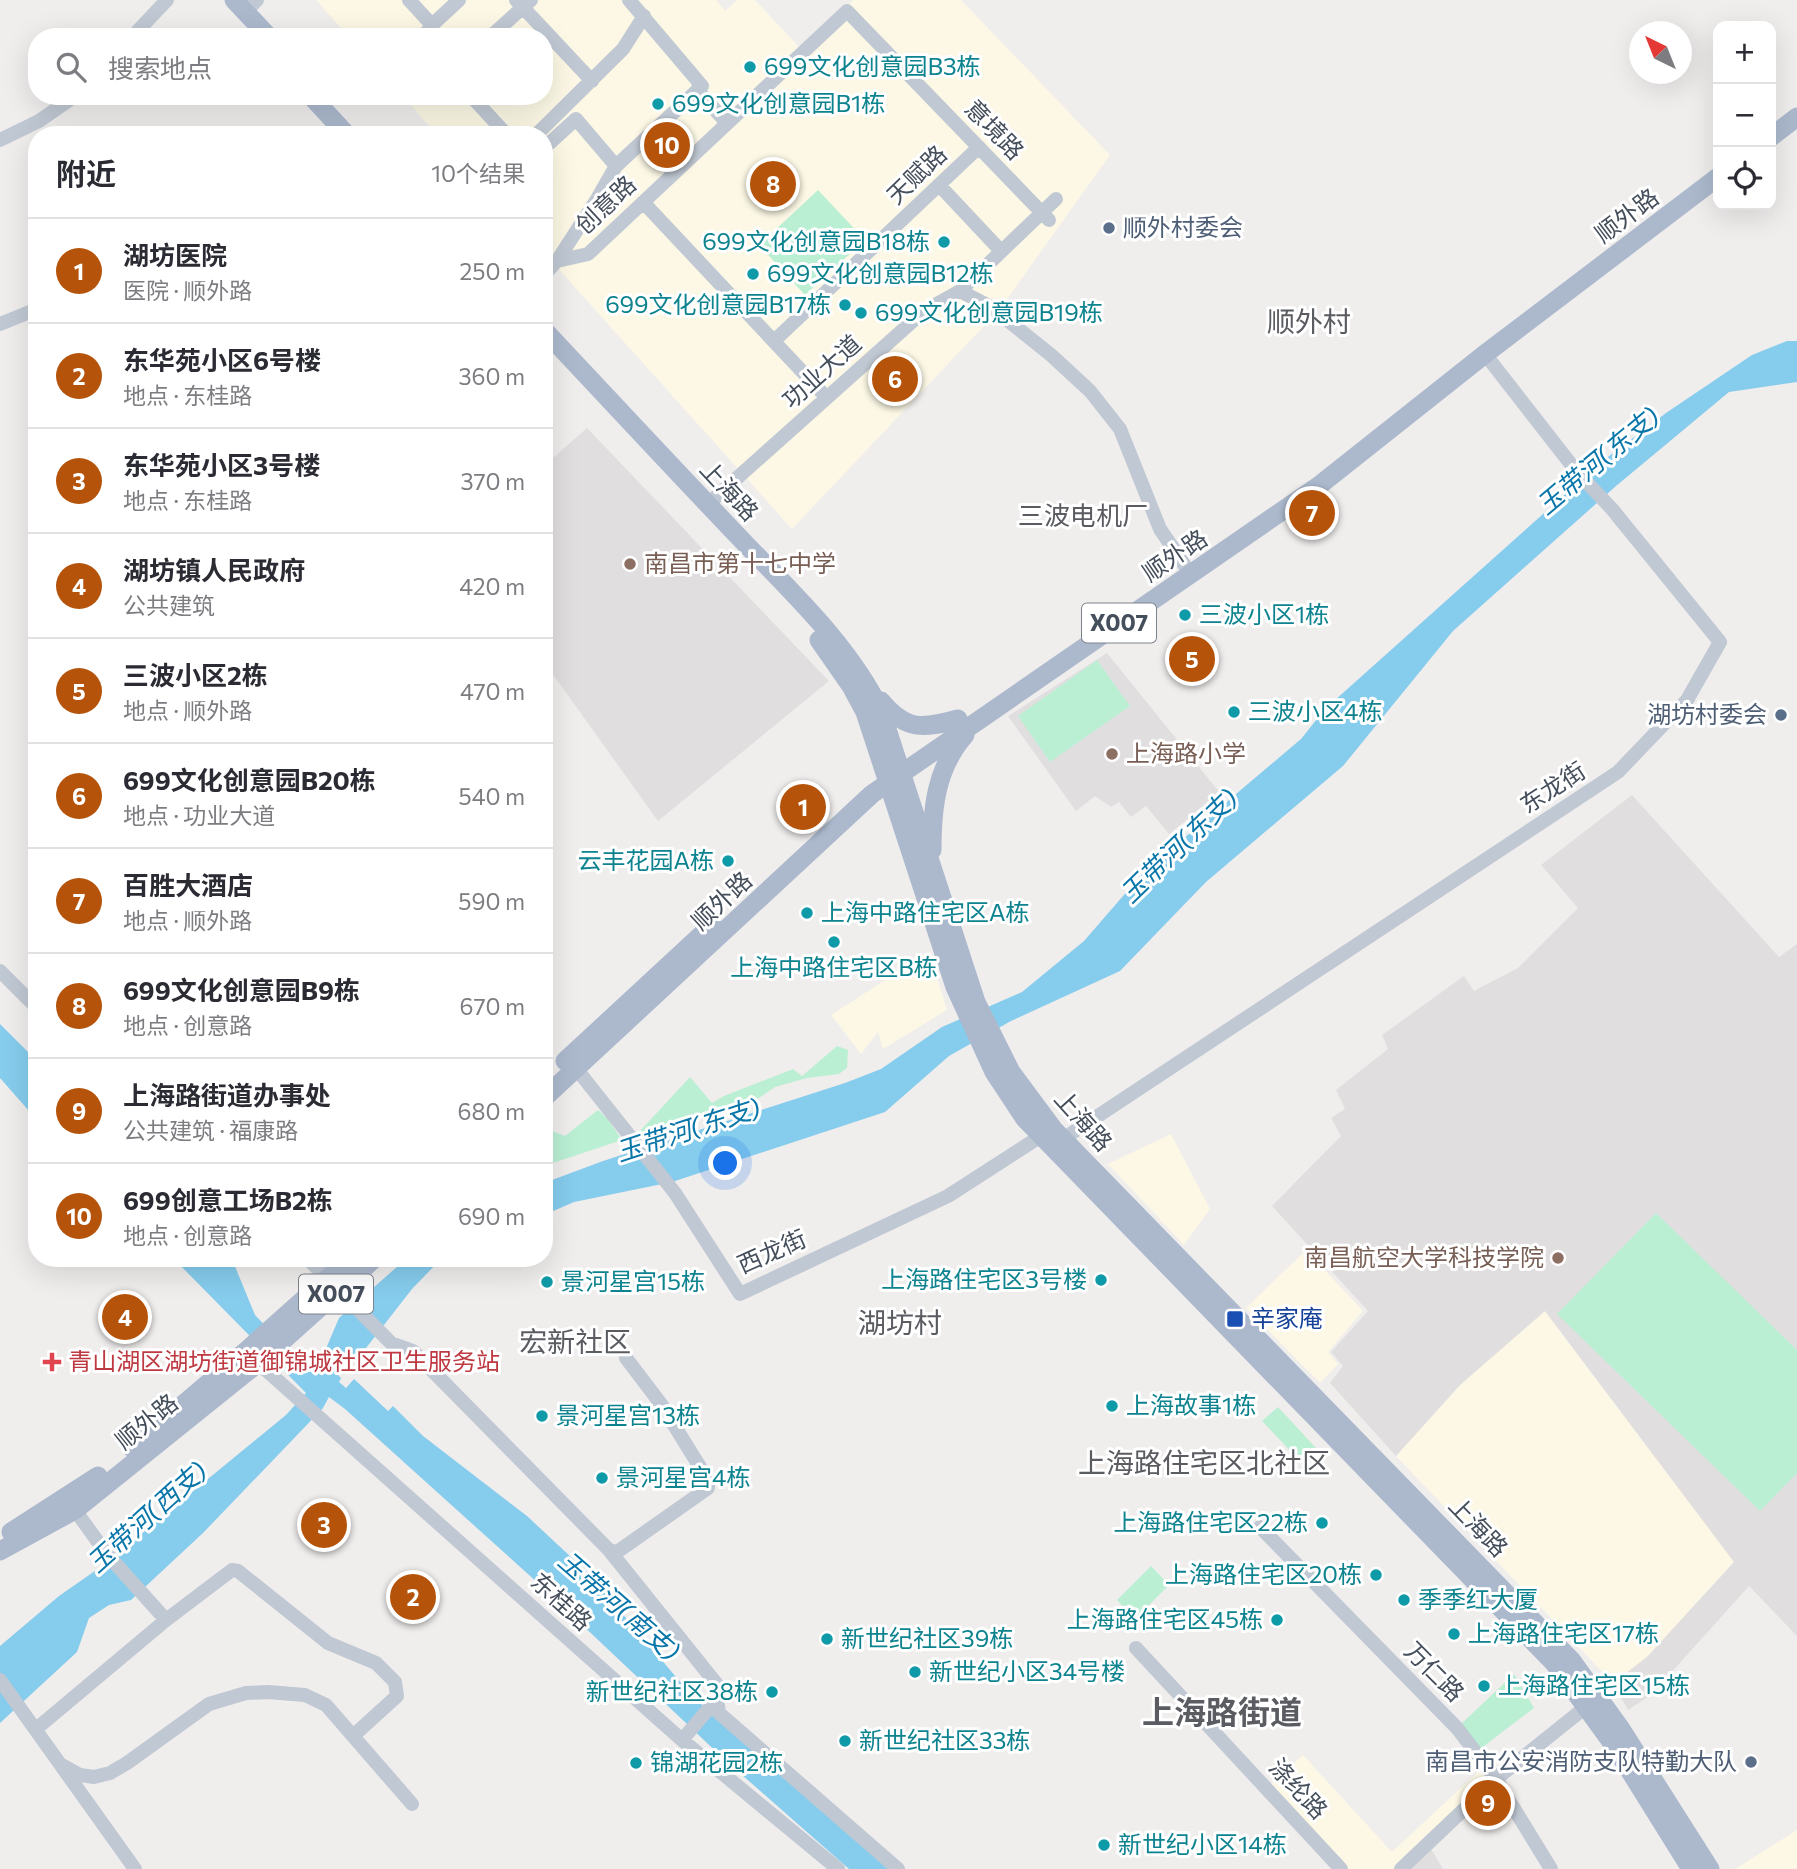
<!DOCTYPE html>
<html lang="zh">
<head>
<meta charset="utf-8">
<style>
  body { margin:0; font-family:Commissioner,"Noto Sans SC",sans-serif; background:#f2f2f3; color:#2b2b33 }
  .controls { position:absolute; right:21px; top:21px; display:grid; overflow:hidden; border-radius:14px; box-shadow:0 7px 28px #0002 }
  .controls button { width:63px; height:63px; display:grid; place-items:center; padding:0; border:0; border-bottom:2px solid #e1e1e2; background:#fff; color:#2b2b33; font:35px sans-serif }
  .compass { position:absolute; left:1629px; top:21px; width:63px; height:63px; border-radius:50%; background:#fff; box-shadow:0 7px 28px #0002; rotate:317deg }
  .you { position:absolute; left:726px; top:1164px; width:24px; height:24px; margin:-18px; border:5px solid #fff; border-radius:50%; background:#1a73e8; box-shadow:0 0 0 10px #1a73e833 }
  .badge { display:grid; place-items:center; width:46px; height:46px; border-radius:50%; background:#b45309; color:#fff; font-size:23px; font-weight:700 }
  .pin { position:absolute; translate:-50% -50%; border:4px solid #fff; box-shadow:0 2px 7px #0006 }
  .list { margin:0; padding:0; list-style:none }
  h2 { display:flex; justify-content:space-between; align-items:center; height:91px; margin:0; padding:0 28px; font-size:30px }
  h2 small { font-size:23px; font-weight:400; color:#7c7c81 }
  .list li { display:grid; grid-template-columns:46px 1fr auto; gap:21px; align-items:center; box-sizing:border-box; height:105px; padding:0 28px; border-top:2px solid #e1e1e2 }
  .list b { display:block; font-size:26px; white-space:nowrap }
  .list p { margin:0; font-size:23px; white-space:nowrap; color:#7c7c81 }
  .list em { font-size:23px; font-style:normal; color:#7c7c81 }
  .icon { flex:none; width:38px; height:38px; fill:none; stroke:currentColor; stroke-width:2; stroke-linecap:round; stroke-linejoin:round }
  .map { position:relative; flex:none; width:1797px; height:1869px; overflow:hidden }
  .search { position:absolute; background:#fff; box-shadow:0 7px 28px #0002; left:28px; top:28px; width:525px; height:77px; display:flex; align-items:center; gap:18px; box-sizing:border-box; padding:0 24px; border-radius:28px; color:#7c7c81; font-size:26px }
  .panel { position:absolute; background:#fff; box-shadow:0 7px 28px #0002; left:28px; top:126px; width:525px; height:1141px; border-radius:28px }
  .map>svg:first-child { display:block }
  .commercial { fill:#fcf8e5 }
  .education { fill:#e1dedf }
  .green { fill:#baefd4 }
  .water { fill:#86cced }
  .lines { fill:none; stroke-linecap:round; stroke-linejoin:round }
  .minor { stroke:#c0c8d3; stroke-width:14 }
  .major { stroke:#acb9cd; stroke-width:19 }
  .culture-dot { fill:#0f9aa8; stroke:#fff; stroke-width:2.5 }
  .service-dot { fill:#5c6f8a; stroke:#fff; stroke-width:2.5 }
  .education-dot { fill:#8d6e63; stroke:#fff; stroke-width:2.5 }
  .transit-dot { fill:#1a4fb4; stroke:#fff; stroke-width:2.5 }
  .health-dot { fill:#e0444e; stroke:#fff; stroke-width:2.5 }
  .labels { text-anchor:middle; stroke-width:6; stroke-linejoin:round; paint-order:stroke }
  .shield { fill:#fff; stroke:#7d838c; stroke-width:2 }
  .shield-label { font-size:23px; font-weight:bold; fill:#454e5b }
  .culture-label { font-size:24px; fill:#0d838f; stroke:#fff; text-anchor:start }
  .street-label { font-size:24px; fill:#454e5b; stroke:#fff }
  .service-label { font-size:24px; fill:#4e5e75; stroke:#fff; text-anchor:end }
  .education-label { font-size:24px; fill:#785e54; stroke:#fff; text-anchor:start }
  .transit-label { font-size:24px; fill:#164399; stroke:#fff; text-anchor:start }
  .health-label { font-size:24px; fill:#be3a42; stroke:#fff; text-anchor:start }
  .water-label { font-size:26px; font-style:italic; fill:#0976aa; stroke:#fff }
  .neighbourhood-label { font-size:26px; fill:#5a5c62; stroke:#fff }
  .quarter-label { font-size:28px; fill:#5a5c62; stroke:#fff }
  .district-label { font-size:32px; font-weight:bold; fill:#5a5c62; stroke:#fff }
</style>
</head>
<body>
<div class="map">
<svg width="1797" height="1869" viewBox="0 0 1797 1869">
  <rect width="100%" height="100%" fill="#f0eded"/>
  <path class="commercial" d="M 316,0 L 716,0 L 725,11 L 737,0 L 755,0 L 801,49 L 853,0 L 961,0 L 1110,155 L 1000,309 L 792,529 L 544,253 L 544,135 L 437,135 L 403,96 L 544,96 L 544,37 L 349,37 Z
    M 929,952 L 947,1010 L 883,1049 L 878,1032 L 861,1054 L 831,1015 Z
    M 1171,1134 L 1210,1209 L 1184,1245 L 1108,1164 Z
    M 1306,1250 L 1363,1311 L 1328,1352 L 1338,1364 L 1320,1383 L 1246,1308 Z
    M 1545,1311 L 1734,1562 L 1647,1657 L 1613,1683 L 1396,1456 L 1460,1385 Z
    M 1303,1755 L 1392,1852 L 1479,1771 L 1494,1787 L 1405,1869 L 1346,1869 L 1269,1786 Z
    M 1797,1830 L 1797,1869 L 1735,1869 Z"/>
  <path class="education" d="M 587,428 L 829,681 L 658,821 L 544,662 L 544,466 Z
    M 1107,653 L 1220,793 L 1169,834 L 1146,806 L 1131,817 L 1119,802 L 1111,807 L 1095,796 L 1076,811 L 1008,716 Z
    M 1632,795 L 1779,957 L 1797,944 L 1797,1636 L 1749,1586 L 1651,1695 L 1628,1710 L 1613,1683 L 1647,1657 L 1734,1562 L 1545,1311 L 1460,1385 L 1396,1456 L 1330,1383 L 1343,1366 L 1331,1352 L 1368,1311 L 1272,1206 L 1341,1136 L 1331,1118 L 1345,1109 L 1336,1090 L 1388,1049 L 1382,1035 L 1464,976 L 1474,991 L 1518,968 L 1578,908 L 1541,865 Z
    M 1431,1849 L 1443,1869 L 1408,1869 Z"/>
  <path class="green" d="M 818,190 L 865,240 L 805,295 L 759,245 Z
    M 1097,660 L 1130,706 L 1050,762 L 1018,716 Z
    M 837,1046 L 848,1050 L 847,1068 L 839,1074 L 807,1078 L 775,1087 L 756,1100 L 644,1133 L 640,1131 L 690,1077 L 712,1103 L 724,1096 L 793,1069 L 802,1076 Z
    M 598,1110 L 607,1118 L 622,1140 L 544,1166 L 544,1131 L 547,1129 L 565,1136 Z
    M 1656,1213 L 1797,1350 L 1797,1473 L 1760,1511 L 1557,1314 Z
    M 1278,1407 L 1316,1448 L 1301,1462 L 1262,1421 Z
    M 1151,1566 L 1169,1585 L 1135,1619 L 1117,1600 Z
    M 1514,1674 L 1534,1708 L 1480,1749 L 1461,1724 Z"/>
  <path class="water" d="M 1787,341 L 1797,341 L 1797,382 L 1729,392 L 1616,486 L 1453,631 L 1343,766 L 1206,882 L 1120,971 L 1011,1021 L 949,1056 L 885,1112 L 672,1182 L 574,1202 L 544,1215 L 544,1183 L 603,1161 L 845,1083 L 881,1069 L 942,1027 L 1022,992 L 1084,941 L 1143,873 L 1301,739 L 1325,709 L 1600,463 L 1666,413 L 1752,355 Z
    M 0,1024 L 37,1061 L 37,1120 L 0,1078 Z
    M 173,1258 L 229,1258 L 234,1264 L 255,1315 L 297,1359 L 308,1362 L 315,1355 L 322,1358 L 339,1318 L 407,1258 L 442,1258 L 412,1289 L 366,1348 L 352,1355 L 337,1374 L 341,1378 L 339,1382 L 346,1388 L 354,1379 L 388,1411 L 393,1406 L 423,1436 L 527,1516 L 587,1572 L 693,1697 L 894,1869 L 849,1869 L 725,1760 L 539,1584 L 345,1409 L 329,1397 L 323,1408 L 203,1533 L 131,1600 L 109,1605 L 89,1618 L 77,1652 L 0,1723 L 0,1646 L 59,1596 L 102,1566 L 286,1415 L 306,1393 Z"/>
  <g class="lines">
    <path class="minor" d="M 409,0 L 432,25 L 423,37
      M 516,0 L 592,81
      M 245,12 L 257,0
      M 432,25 L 459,0
      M 132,37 L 167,0
      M 490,37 L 531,0
      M 697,90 L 727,123
      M 471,96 L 507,135
      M 536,135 L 623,49 L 644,16
      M 0,140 L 39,121 L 75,96
      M 544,148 L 576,119 L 616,166
      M 939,185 L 1001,251
      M 643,202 L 827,398
      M 557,261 L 597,199 L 616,166 L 702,86 L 629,0
      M 544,275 L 557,261 L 588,254 L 847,11 L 1049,220
      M 960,291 L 991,307 L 1051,355 L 1090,391 L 1120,429 L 1160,529 L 1185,566
      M 0,324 L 37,309
      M 774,341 L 979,147
      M 708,504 L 924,311 L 960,291 L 1056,199
      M 0,971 L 37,1008
      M 571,1062 L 675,1193 L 740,1294 L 948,1196 L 1041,1136
      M 1063,1139 L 1618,772 L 1687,700 L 1720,642 L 1612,509 L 1577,472 L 1485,354
      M 307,1258 L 391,1343 L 413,1351 L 609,1550 L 617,1552 L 708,1488 L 708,1480 L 661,1404 L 626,1358
      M 258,1363 L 682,1740 L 838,1869
      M 75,1510 L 106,1553 L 166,1620
      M 1260,1527 L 1457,1728 L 1496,1779 L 1551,1869
      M 609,1550 L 723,1692 L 682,1740
      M 1136,1648 L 1341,1869
      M 0,1680 L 135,1869
      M 717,1699 L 719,1713 L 898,1869
      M 36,1729 L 166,1620 L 232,1570 L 238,1571 L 328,1643 L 376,1663 L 395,1682 L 397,1696 L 353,1736
      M 62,1765 L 80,1775 L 94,1777 L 110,1773 L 127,1763 L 209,1704 L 246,1693 L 268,1692 L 305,1695 L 326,1705 L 412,1804
      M 1401,1869 L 1496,1779 L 1587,1706"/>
    <path class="major" d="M 234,0 L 269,37
      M 311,96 L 347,135
      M 1771,137 L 1797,117
      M 544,330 C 608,398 672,467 737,535 C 788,589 848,643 881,711 L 976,1002 L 1011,1072 L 1054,1130 L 1572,1661 L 1621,1729 L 1710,1869
      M 819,640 L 851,686 L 865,712 L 955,987 L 994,1072 L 1025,1119 L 1554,1663 L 1615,1747 L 1691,1869
      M 881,701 C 906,731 923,729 958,719
      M 932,850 C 932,808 936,768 965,735
      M 565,1061 L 712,925
      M 544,1098 L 872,794 L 1321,484 L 1485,354 L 1718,177
      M 132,1448 L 246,1351 L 350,1258
      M 11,1532 L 98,1476
      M 0,1551 L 75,1510 L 258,1363 L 375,1258"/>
  </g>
  <g class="culture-dot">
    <circle cx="750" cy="67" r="7"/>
    <circle cx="658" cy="104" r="7"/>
    <circle cx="944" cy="242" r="7"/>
    <circle cx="753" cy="274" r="7"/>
    <circle cx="845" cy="305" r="7"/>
    <circle cx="861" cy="313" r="7"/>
    <circle cx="1185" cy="615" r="7"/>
    <circle cx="1234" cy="712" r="7"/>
    <circle cx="728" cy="861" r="7"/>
    <circle cx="807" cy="913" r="7"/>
    <circle cx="834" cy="942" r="7"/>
    <circle cx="1101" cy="1280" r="7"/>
    <circle cx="547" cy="1282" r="7"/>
    <circle cx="1112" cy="1406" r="7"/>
    <circle cx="542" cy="1416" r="7"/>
    <circle cx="602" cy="1478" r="7"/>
    <circle cx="1322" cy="1523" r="7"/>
    <circle cx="1376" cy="1575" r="7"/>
    <circle cx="1404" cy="1600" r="7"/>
    <circle cx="1277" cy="1620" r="7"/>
    <circle cx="1454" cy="1634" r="7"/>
    <circle cx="827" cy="1639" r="7"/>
    <circle cx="915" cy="1672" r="7"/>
    <circle cx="1484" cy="1686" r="7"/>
    <circle cx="772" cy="1692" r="7"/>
    <circle cx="845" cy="1741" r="7"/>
    <circle cx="636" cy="1763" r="7"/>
    <circle cx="1104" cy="1845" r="7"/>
  </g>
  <g class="service-dot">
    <circle cx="1109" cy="228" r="7"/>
    <circle cx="1781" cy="715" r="7"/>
    <circle cx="1751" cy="1762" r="7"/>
  </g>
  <g class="education-dot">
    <circle cx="630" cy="564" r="7"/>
    <circle cx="1112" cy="754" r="7"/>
    <circle cx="1558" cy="1258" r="7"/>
  </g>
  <rect class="transit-dot" x="1226" y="1310" width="18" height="18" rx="3.5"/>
  <path class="health-dot" d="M48.5 1351.5h7v7h7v7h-7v7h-7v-7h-7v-7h7z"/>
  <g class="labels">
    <g class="shield">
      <rect x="1082" y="603.5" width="74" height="39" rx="5"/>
      <rect x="299" y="1274.5" width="74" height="39" rx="5"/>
    </g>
    <g class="shield-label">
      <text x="1119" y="631">X007</text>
      <text x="336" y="1302">X007</text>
    </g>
    <g class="culture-label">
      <text x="764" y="75">699文化创意园B3栋</text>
      <text x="672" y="112">699文化创意园B1栋</text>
      <text x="930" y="250" text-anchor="end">699文化创意园B18栋</text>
      <text x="767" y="282">699文化创意园B12栋</text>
      <text x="831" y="313" text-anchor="end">699文化创意园B17栋</text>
      <text x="875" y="321">699文化创意园B19栋</text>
      <text x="1199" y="623">三波小区1栋</text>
      <text x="1248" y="720">三波小区4栋</text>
      <text x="714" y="869" text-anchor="end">云丰花园A栋</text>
      <text x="821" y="921">上海中路住宅区A栋</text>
      <text x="834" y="976" text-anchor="middle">上海中路住宅区B栋</text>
      <text x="1087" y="1288" text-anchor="end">上海路住宅区3号楼</text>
      <text x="561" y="1290">景河星宫15栋</text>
      <text x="1126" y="1414">上海故事1栋</text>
      <text x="556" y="1424">景河星宫13栋</text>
      <text x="616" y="1486">景河星宫4栋</text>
      <text x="1308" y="1531" text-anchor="end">上海路住宅区22栋</text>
      <text x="1362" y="1583" text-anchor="end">上海路住宅区20栋</text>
      <text x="1418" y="1608">季季红大厦</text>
      <text x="1263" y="1628" text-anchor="end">上海路住宅区45栋</text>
      <text x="1468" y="1642">上海路住宅区17栋</text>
      <text x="841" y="1647">新世纪社区39栋</text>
      <text x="929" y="1680">新世纪小区34号楼</text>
      <text x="1498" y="1694">上海路住宅区15栋</text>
      <text x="758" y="1700" text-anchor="end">新世纪社区38栋</text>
      <text x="859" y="1749">新世纪社区33栋</text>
      <text x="650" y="1771">锦湖花园2栋</text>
      <text x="1118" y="1853">新世纪小区14栋</text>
    </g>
    <g class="street-label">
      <text transform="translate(994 130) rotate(46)" y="8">意境路</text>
      <text transform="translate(917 175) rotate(-44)" y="8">天赋路</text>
      <text transform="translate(606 205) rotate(-43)" y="8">创意路</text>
      <text transform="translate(1627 216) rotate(-37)" y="8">顺外路</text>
      <text transform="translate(822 372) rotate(-42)" y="8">功业大道</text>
      <text transform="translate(729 491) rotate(47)" y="8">上海路</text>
      <text transform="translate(1175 556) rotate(-34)" y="8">顺外路</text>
      <text transform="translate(1553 788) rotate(-33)" y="8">东龙街</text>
      <text transform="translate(722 901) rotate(-43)" y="8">顺外路</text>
      <text transform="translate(1083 1121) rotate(48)" y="8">上海路</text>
      <text transform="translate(772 1252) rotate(-24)" y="8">西龙街</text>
      <text transform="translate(147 1422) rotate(-39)" y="8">顺外路</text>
      <text transform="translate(1478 1527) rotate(46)" y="8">上海路</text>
      <text transform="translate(561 1602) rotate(42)" y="8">东桂路</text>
      <text transform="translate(1434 1672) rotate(45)" y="8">万仁路</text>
      <text transform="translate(1298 1789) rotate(47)" y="8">涤纶路</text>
    </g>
    <g class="service-label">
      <text x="1123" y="236" text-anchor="start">顺外村委会</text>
      <text x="1767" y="723">湖坊村委会</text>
      <text x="1737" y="1770">南昌市公安消防支队特勤大队</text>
    </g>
    <g class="education-label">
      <text x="644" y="572">南昌市第十七中学</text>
      <text x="1126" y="762">上海路小学</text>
      <text x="1544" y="1266" text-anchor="end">南昌航空大学科技学院</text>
    </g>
    <g class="transit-label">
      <text x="1251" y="1327">辛家庵</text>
    </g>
    <g class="health-label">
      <text x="68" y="1370">青山湖区湖坊街道御锦城社区卫生服务站</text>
    </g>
    <g class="water-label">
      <text transform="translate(1598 461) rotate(-40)" y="9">玉带河(东支)</text>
      <text transform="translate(1179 846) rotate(-44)" y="9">玉带河(东支)</text>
      <text transform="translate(688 1130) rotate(-18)" y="9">玉带河(东支)</text>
      <text transform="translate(147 1517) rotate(-42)" y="9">玉带河(西支)</text>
      <text transform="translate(619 1606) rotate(41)" y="9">玉带河(南支)</text>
    </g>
    <g class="neighbourhood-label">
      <text x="1083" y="525">三波电机厂</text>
    </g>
    <g class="quarter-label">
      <text x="1309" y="332">顺外村</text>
      <text x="900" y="1333">湖坊村</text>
      <text x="575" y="1352">宏新社区</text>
      <text x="1204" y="1473">上海路住宅区北社区</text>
    </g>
    <g class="district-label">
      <text x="1222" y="1724">上海路街道</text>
    </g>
  </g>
</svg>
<div class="controls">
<button>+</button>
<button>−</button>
<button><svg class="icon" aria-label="locate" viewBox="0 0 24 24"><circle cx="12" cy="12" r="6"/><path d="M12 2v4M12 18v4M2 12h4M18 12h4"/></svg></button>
</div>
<svg class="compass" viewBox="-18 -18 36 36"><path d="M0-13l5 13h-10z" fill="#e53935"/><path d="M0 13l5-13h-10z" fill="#7c7c81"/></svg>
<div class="you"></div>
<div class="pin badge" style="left:803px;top:807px">1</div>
<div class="pin badge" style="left:413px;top:1597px">2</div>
<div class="pin badge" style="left:324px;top:1525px">3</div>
<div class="pin badge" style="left:125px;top:1317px">4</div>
<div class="pin badge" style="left:1192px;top:659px">5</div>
<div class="pin badge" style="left:895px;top:379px">6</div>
<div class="pin badge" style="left:1312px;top:513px">7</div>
<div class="pin badge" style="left:773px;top:184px">8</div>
<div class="pin badge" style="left:1488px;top:1803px">9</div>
<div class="pin badge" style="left:667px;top:145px">10</div>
<div class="search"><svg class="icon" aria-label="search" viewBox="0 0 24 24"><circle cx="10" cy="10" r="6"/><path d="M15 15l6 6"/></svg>搜索地点</div>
<section class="panel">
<h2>附近<small>10个结果</small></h2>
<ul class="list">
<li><span class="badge">1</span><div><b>湖坊医院</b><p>医院 · 顺外路</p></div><em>250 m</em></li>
<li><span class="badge">2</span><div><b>东华苑小区6号楼</b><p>地点 · 东桂路</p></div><em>360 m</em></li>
<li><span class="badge">3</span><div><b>东华苑小区3号楼</b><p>地点 · 东桂路</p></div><em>370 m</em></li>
<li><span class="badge">4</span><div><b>湖坊镇人民政府</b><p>公共建筑</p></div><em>420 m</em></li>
<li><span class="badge">5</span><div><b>三波小区2栋</b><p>地点 · 顺外路</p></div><em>470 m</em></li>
<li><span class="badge">6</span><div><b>699文化创意园B20栋</b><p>地点 · 功业大道</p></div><em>540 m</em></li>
<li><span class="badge">7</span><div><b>百胜大酒店</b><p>地点 · 顺外路</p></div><em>590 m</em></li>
<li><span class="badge">8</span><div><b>699文化创意园B9栋</b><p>地点 · 创意路</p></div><em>670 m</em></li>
<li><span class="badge">9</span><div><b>上海路街道办事处</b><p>公共建筑 · 福康路</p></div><em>680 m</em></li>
<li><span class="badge">10</span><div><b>699创意工场B2栋</b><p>地点 · 创意路</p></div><em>690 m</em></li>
</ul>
</section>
</div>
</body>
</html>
